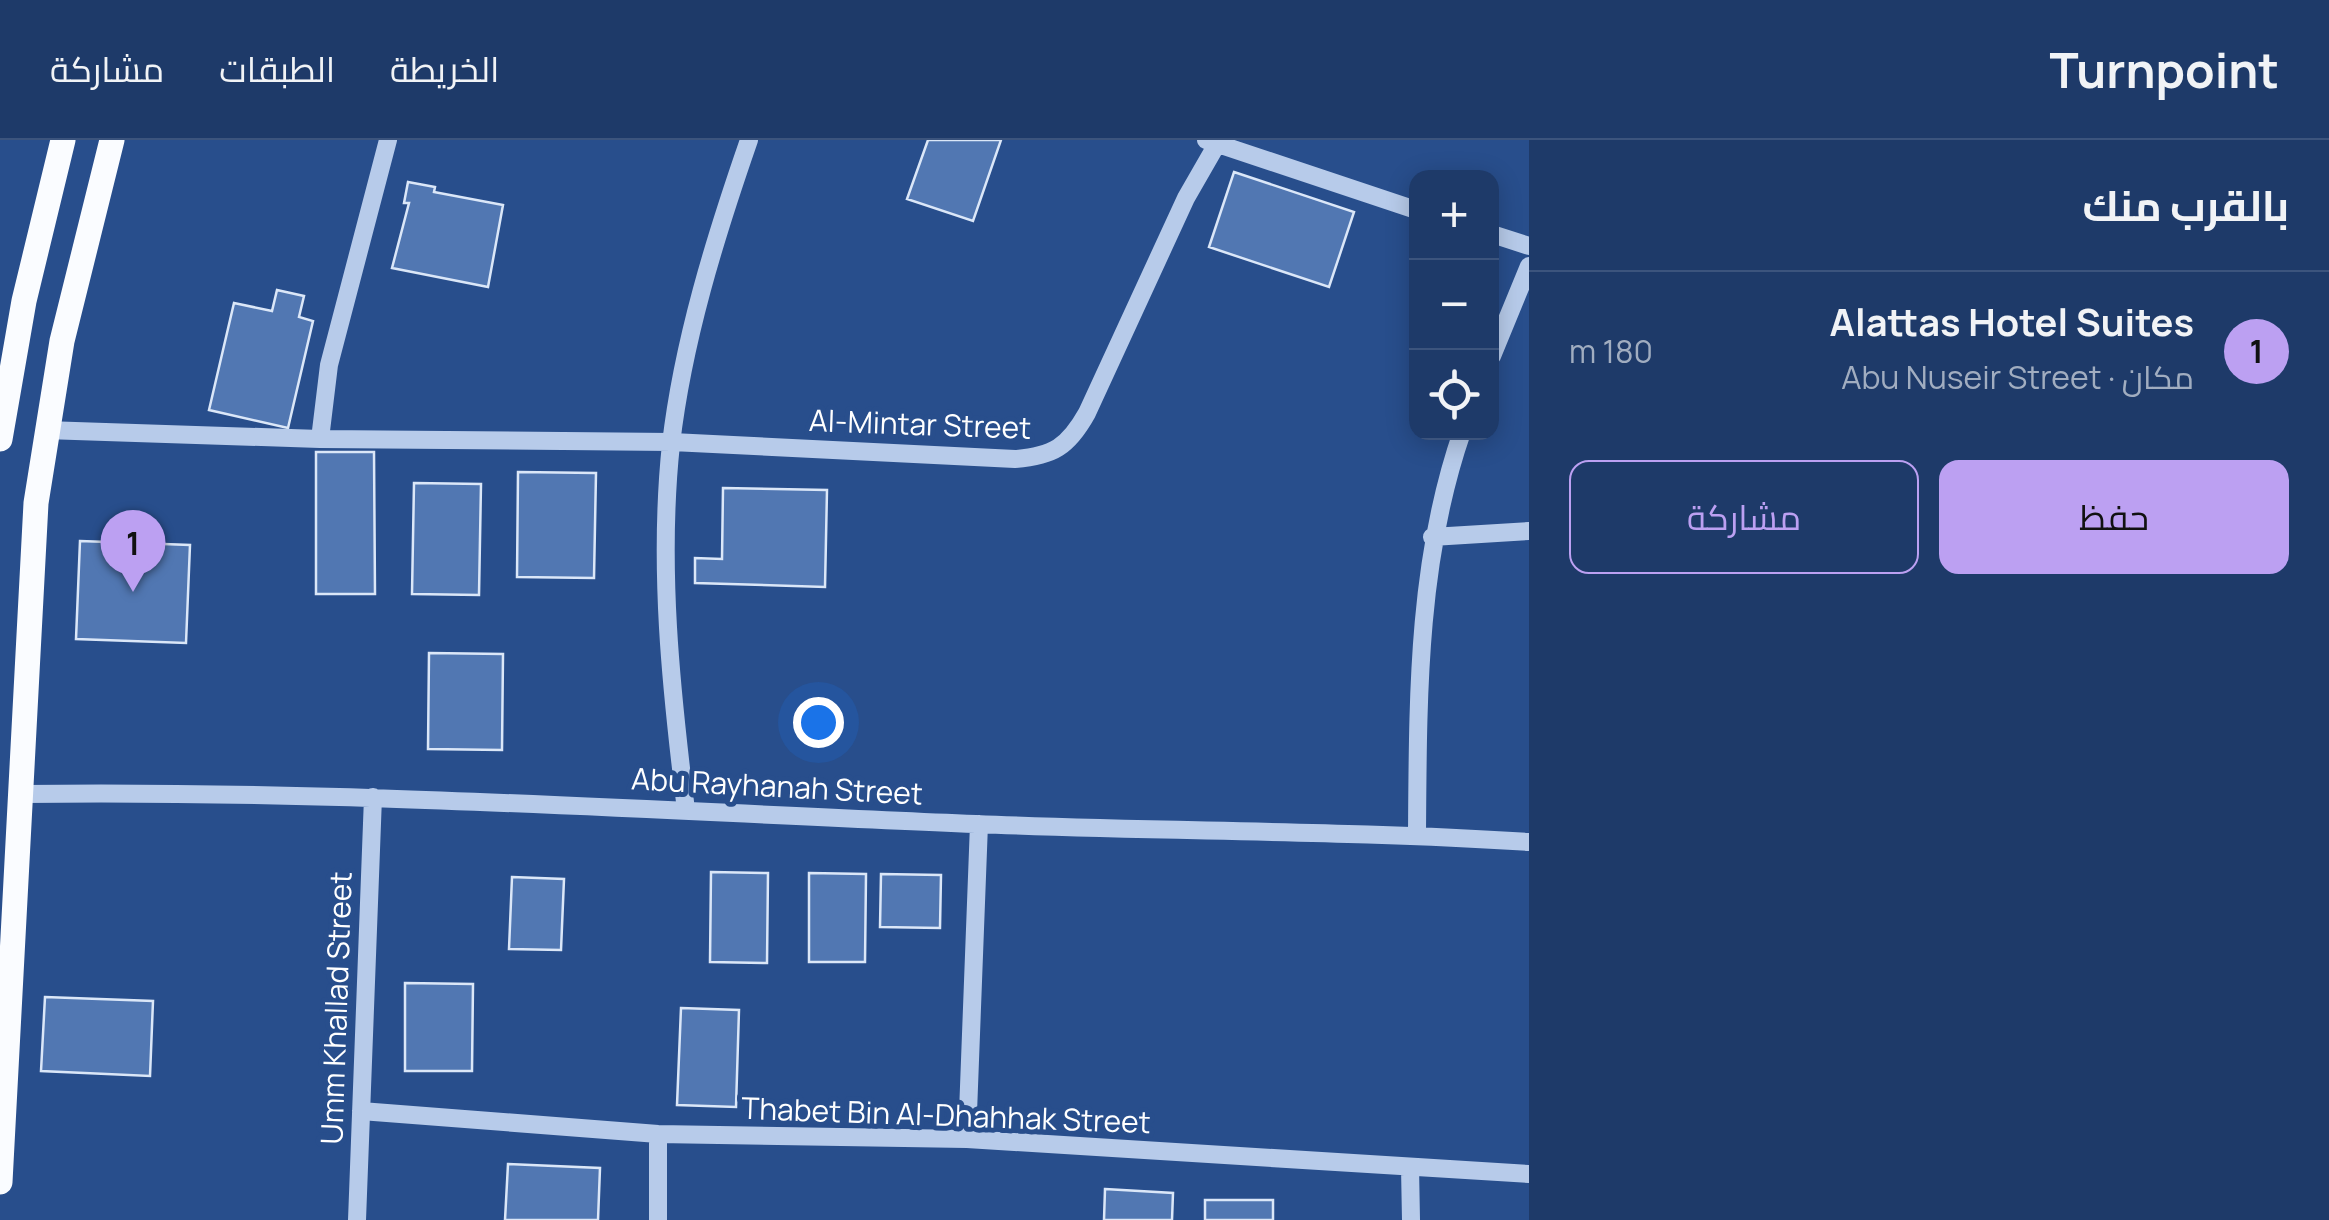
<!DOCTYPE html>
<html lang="ar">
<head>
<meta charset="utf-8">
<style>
  body { margin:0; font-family:Manrope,Cairo,sans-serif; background:#26416f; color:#f1f3f6; direction:rtl }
  .controls { position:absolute; right:30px; top:30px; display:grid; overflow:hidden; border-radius:20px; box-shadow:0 5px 25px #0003 }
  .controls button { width:90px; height:90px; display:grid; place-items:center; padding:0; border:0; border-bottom:2px solid #3c547d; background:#1e3a69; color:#f1f3f6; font:50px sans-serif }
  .you { position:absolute; left:818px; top:582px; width:35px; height:35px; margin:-25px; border:8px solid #fff; border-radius:50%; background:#1a73e8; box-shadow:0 0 0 15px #1a73e833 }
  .badge { display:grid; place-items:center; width:65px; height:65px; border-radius:50%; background:#bca0f2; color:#111; font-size:32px; font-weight:700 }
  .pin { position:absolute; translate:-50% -82px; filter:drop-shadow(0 2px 5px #0008) }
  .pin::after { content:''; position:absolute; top:52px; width:35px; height:30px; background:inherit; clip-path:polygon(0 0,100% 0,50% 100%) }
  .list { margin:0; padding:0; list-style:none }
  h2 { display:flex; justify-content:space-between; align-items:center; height:130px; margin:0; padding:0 40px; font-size:42px }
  h2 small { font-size:32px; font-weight:400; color:#a1adc0 }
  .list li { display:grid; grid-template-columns:65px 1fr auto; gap:30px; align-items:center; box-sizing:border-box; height:160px; padding:0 40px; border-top:2px solid #3c547d }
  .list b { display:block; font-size:38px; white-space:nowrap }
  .list p { margin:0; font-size:32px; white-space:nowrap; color:#a1adc0 }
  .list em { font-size:32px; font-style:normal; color:#a1adc0 }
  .actions { display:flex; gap:20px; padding:30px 40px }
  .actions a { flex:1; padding:22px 0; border:2px solid #bca0f2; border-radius:20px; text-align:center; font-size:35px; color:#bca0f2 }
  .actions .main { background:#bca0f2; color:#111 }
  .icon { flex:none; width:55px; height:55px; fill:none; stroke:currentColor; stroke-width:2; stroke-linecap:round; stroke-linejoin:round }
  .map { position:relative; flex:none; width:1529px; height:1080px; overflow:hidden; direction:ltr }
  header { display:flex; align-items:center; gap:60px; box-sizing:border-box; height:140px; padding:0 50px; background:#1e3a69; border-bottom:2px solid #3c547d }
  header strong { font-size:48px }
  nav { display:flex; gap:55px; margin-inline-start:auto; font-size:35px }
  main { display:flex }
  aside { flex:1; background:#1e3a69 }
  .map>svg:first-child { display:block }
  .building { fill:#5177b2; stroke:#dbe7f8; stroke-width:2.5 }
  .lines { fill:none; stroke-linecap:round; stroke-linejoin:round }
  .minor { stroke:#b7cbea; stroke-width:18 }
  .major { stroke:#fafcff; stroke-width:25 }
  .labels { text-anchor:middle; stroke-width:10; stroke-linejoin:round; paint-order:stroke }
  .street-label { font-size:30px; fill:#fff; stroke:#284e8c }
</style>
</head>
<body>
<header>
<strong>Turnpoint</strong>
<nav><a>الخريطة</a><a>الطبقات</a><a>مشاركة</a></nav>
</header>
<main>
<aside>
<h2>بالقرب منك<small></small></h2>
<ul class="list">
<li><span class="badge">1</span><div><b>Alattas Hotel Suites</b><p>مكان · Abu Nuseir Street</p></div><em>180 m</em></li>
</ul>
<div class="actions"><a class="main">حفظ</a><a>مشاركة</a></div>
</aside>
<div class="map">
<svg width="1529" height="1080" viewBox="0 0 1529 1080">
  <rect width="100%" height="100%" fill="#284e8c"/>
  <path class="building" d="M 928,0 L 1001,0 L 973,81 L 907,59 Z
    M 1234,32 L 1354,72 L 1329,147 L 1209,107 Z
    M 408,42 L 435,47 L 434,52 L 503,65 L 488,147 L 392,128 L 409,63 L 404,63 Z
    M 277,150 L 304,156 L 299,177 L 313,181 L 288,288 L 209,270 L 234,163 L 272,171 Z
    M 316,312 L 374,312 L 375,454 L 316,454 Z
    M 518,332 L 596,333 L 594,438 L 517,437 Z
    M 414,343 L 481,344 L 479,455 L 412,454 Z
    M 723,348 L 827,350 L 825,447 L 695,443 L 695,418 L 722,419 Z
    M 80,401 L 190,405 L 186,503 L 76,499 Z
    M 429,513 L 503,514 L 502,610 L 428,609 Z
    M 711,732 L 768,733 L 767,823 L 710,822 Z
    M 809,733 L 866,734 L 865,822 L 809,822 Z
    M 881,734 L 941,735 L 940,788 L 880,787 Z
    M 512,737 L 564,739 L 561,810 L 509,809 Z
    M 405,843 L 473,844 L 472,931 L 405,931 Z
    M 45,857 L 153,861 L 150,936 L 41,931 Z
    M 681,868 L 739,870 L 736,967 L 677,965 Z
    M 508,1024 L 600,1028 L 598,1080 L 505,1080 Z
    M 1105,1049 L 1173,1053 L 1172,1080 L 1104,1080 Z
    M 1205,1060 L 1273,1060 L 1273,1080 L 1205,1080 Z"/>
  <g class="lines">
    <path class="minor" d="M 1206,0 L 1416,70
      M 1492,94 L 1529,106
      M 1492,216 L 1529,126
      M 45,290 L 320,299 L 672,302 L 1015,319 C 1053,316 1068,307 1087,273 L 1186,58 L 1217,4
      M 320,299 L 329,225 L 388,0
      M 1432,397 L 1529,391
      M 22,654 C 340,650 658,671 976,684 C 1160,692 1345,690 1529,702
      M 686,670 C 671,549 658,426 671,304 C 683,201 715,98 749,0
      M 1417,694 C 1418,558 1417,422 1462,292
      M 361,971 L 658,994 L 967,999 L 1529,1034
      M 658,994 L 658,1080
      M 967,999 L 979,684
      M 1410,1027 L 1411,1080
      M 357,1080 L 373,657"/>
    <path class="major" d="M 0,299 L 24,161 L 63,0
      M 0,1042 L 36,363 L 62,201 L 112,0"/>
  </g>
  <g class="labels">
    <g class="street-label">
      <text transform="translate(920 285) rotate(2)" y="10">Al-Mintar Street</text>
      <text transform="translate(777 647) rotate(3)" y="10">Abu Rayhanah Street</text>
      <text transform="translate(337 868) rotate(-88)" y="10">Umm Khallad Street</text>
      <text transform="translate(946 976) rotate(2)" y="10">Thabet Bin Al-Dhahhak Street</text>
    </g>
  </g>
</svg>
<div class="controls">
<button>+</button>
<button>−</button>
<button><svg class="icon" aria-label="locate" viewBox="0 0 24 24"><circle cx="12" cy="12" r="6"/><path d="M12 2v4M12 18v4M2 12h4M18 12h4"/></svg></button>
</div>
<div class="you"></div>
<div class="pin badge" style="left:133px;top:452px">1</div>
</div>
</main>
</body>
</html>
